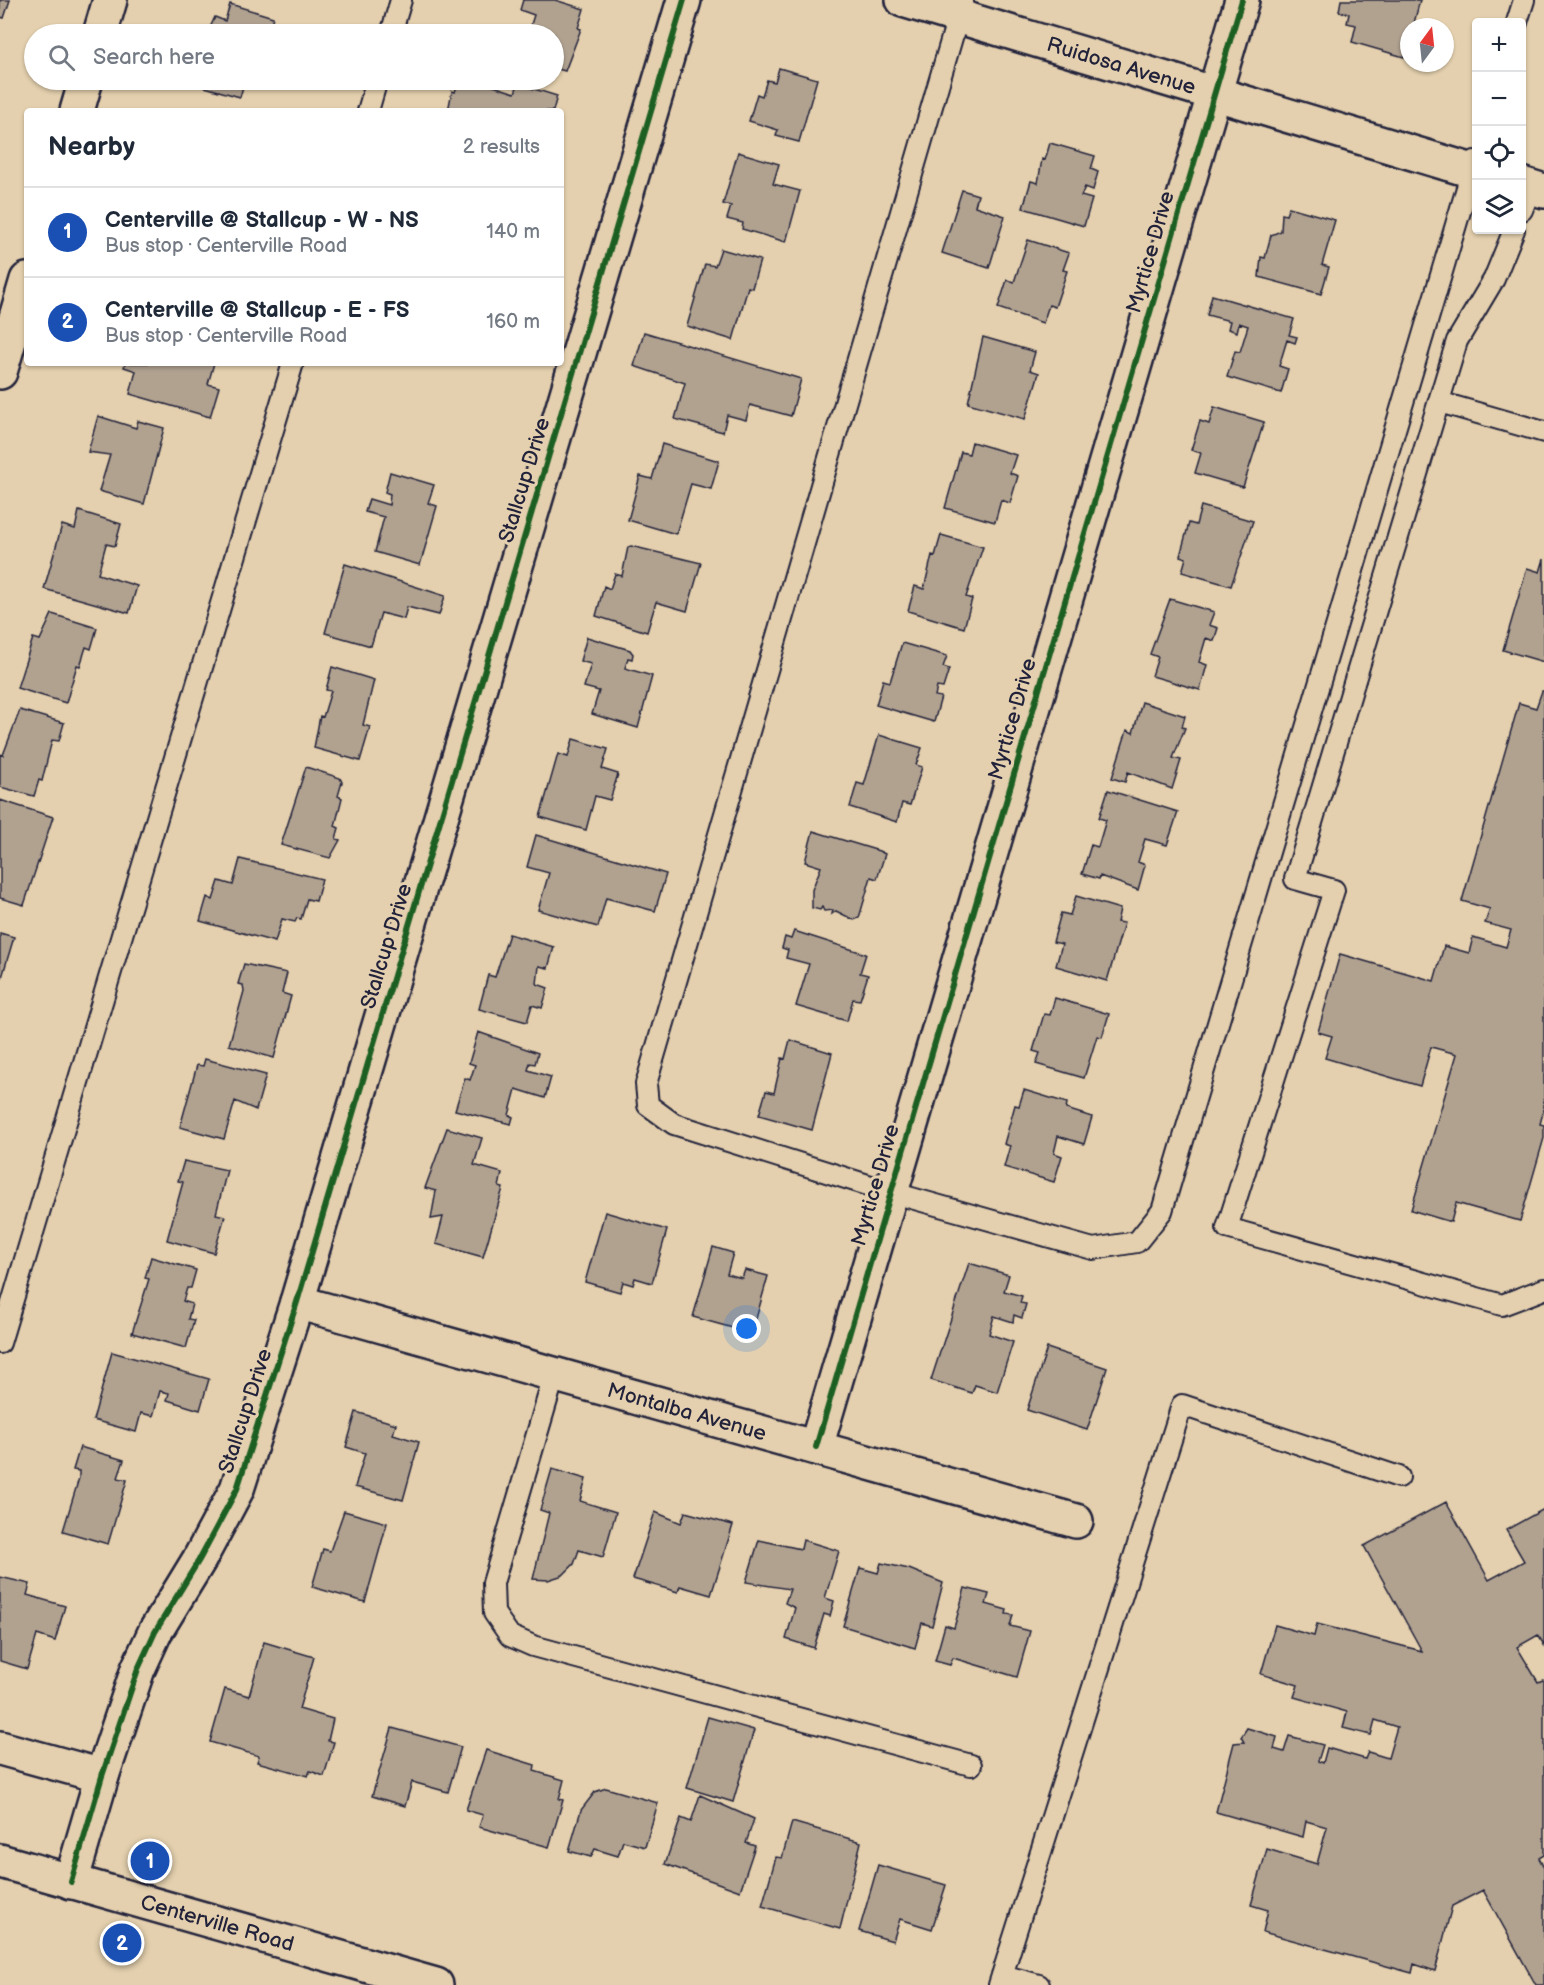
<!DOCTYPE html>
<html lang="en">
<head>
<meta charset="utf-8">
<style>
  body { margin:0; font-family:"Balsamiq Sans",sans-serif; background:#f2f2f3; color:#1f2937 }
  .controls { position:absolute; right:18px; top:18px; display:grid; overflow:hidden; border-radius:6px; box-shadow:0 2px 4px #0004 }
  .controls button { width:54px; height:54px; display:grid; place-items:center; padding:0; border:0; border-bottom:2px solid #e0e1e3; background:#fff; color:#1f2937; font:30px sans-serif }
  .compass { position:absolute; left:1400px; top:18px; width:54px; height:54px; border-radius:50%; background:#fff; box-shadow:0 2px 4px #0004; rotate:15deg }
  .you { position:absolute; left:747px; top:1329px; width:21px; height:21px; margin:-15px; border:4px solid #fff; border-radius:50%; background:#1a73e8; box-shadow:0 0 0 9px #1a73e833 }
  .badge { display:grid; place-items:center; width:39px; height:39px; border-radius:50%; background:#22223b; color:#fff; font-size:20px; font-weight:700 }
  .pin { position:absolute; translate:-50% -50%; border:3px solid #fff; box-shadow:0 2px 6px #0006 }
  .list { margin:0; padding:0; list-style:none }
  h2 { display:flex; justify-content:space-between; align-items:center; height:78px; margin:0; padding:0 24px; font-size:26px }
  h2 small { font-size:20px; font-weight:400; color:#747a83 }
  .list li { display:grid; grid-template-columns:39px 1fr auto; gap:18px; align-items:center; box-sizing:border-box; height:90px; padding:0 24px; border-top:2px solid #e0e1e3 }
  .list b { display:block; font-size:22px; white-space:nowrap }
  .list p { margin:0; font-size:20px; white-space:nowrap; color:#747a83 }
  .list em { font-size:20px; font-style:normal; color:#747a83 }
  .icon { flex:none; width:33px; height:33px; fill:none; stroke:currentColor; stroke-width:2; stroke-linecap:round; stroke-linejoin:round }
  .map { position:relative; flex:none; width:1544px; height:1985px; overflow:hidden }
  .search { position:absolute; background:#fff; box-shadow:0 2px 4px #0004; left:24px; top:24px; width:540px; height:66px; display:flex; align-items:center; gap:15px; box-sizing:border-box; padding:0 21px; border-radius:33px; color:#747a83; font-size:22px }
  .panel { position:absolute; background:#fff; box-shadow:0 2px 4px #0004; left:24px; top:108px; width:540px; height:258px; border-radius:6px }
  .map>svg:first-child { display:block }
  .building { fill:#b1a290; stroke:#22223b; stroke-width:1.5 }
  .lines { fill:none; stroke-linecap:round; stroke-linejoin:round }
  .lane-casing { stroke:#22223b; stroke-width:24 }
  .street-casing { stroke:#22223b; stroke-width:38 }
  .secondary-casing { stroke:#22223b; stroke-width:38 }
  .lane { stroke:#e4d0ae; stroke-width:20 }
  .street { stroke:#e4d0ae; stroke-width:33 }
  .secondary { stroke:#e4d0ae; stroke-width:33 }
  .cycleway-casing { stroke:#e4d0ae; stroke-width:10 }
  .cycleway { stroke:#1b5e20; stroke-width:6 }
  .labels { text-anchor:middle; stroke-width:6; stroke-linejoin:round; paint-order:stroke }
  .street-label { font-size:21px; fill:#22223b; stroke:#e4d0ae }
</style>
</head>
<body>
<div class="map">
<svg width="1544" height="1985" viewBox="0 0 1544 1985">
  <rect width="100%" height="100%" fill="#e4d0ae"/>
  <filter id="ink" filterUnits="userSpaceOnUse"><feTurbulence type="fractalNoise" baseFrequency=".0167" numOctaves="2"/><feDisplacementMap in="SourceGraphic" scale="12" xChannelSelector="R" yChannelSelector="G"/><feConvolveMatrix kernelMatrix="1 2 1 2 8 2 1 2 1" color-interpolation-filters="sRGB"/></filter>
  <g filter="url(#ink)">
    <path class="building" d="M 0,0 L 10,0 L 4,18 L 0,17 Z
      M 523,0 L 555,0 L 584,9 L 578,28 L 581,29 L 565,71 L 554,68 L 554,34 L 528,34 L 534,15 L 520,10 Z
      M 1341,0 L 1420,0 L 1413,27 L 1409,27 L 1409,40 L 1404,57 L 1352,42 L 1356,25 L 1347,23 L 1349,14 L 1339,11 Z
      M 230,4 L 273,17 L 268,34 L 207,34 L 215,17 L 225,21 Z
      M 779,68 L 817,79 L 799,142 L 776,136 L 778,130 L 749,121 L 757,94 L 762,96 L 767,80 L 775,82 Z
      M 195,80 L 245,80 L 240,97 L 194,84 Z
      M 459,80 L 475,80 L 515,93 L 518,84 L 557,96 L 553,111 L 448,111 L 452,91 L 455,92 Z
      M 1050,143 L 1095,156 L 1091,169 L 1098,172 L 1093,190 L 1085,187 L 1081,196 L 1092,199 L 1084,226 L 1023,208 L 1031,181 L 1038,183 L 1042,159 L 1045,160 Z
      M 738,152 L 779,164 L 773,184 L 800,191 L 786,242 L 742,229 L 743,223 L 727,219 L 731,206 L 723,204 Z
      M 962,190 L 978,195 L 975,206 L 1005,216 L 989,268 L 942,253 Z
      M 1289,207 L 1335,220 L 1322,265 L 1329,267 L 1321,294 L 1259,277 L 1261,257 L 1265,258 L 1271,235 L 1281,231 L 1282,214 L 1286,215 Z
      M 1028,240 L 1069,253 L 1063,270 L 1067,271 L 1055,307 L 1049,305 L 1043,323 L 998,308 L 1007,280 L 1014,282 Z
      M 721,249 L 760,260 L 752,288 L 748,287 L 733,340 L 687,326 L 705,264 L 715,266 Z
      M 1212,295 L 1294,319 L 1289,335 L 1297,337 L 1295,343 L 1287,340 L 1279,366 L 1288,369 L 1281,393 L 1227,377 L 1235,351 L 1240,352 L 1248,326 L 1239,323 L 1237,332 L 1228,329 L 1230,321 L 1207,315 Z
      M 644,332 L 801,379 L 791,416 L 750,405 L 746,420 L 727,415 L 723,432 L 675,419 L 685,383 L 634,366 Z
      M 983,337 L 1035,352 L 1030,370 L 1039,373 L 1025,419 L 968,403 Z
      M 125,363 L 214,363 L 208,384 L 219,387 L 210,417 L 130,394 L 136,371 L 124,367 Z
      M 1214,407 L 1264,422 L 1243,487 L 1195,473 L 1201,453 L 1191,450 L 1200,421 L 1209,424 Z
      M 98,416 L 136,428 L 138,421 L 164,428 L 144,504 L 99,491 L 110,455 L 88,452 Z
      M 972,442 L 1016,455 L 1010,473 L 1018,476 L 1010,503 L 1001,500 L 995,522 L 945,508 L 961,452 L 969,454 Z
      M 662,444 L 719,461 L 711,489 L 691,484 L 676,534 L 628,520 L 640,476 L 652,479 Z
      M 390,472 L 434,485 L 428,503 L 437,506 L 420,565 L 375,552 L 384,517 L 365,512 L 369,499 L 389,505 L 390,494 L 385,492 Z
      M 1201,506 L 1253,521 L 1231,586 L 1182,572 L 1186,558 L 1180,556 L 1189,523 L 1196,525 Z
      M 79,511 L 121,524 L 115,546 L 106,544 L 98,574 L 137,586 L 129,613 L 44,589 L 62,525 L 75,529 Z
      M 941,535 L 983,547 L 966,597 L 972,599 L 964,628 L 908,611 L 915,586 L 924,589 L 932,555 L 935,556 Z
      M 631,546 L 701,563 L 687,611 L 656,602 L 647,632 L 596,616 L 604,586 L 610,589 L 615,574 L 622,576 L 628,547 Z
      M 1544,559 L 1544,662 L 1503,650 L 1527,568 L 1540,572 Z
      M 345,564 L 445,596 L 439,615 L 407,607 L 404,619 L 381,613 L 371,646 L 325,633 Z
      M 1170,599 L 1214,612 L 1209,625 L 1218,628 L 1214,641 L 1206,638 L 1199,662 L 1207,665 L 1200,690 L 1152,676 L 1158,657 L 1150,654 Z
      M 52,614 L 97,628 L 91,649 L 86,647 L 80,666 L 77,665 L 66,703 L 17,688 L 33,638 L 40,640 Z
      M 587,637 L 630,650 L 633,654 L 632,659 L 628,658 L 625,668 L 652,676 L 638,728 L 592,714 L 599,691 L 584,687 L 591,664 L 580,661 Z
      M 902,643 L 947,656 L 943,667 L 949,669 L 943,688 L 937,687 L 935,696 L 941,697 L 934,722 L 876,705 L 883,680 L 890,682 Z
      M 332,667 L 374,680 L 363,725 L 370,727 L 360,761 L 314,748 L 320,716 L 323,717 L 331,691 L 326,690 Z
      M 1542,691 L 1544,691 L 1544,1109 L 1540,1124 L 1544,1125 L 1544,1138 L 1520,1221 L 1456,1203 L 1451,1222 L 1411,1210 L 1457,1054 L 1431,1047 L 1420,1086 L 1325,1058 L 1332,1036 L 1318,1032 L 1340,954 L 1434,981 L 1444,946 L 1469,953 L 1473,937 L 1506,947 L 1511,930 L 1485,923 L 1490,909 L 1462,901 L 1519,703 L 1536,708 Z
      M 1142,702 L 1185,716 L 1182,727 L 1185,728 L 1173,758 L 1181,760 L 1172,789 L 1128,772 L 1125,782 L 1112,778 L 1127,730 L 1133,733 Z
      M 20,710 L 64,723 L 59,741 L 52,740 L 42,781 L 39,780 L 34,796 L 0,787 L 0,754 L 3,755 Z
      M 879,735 L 922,748 L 916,765 L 922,767 L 910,805 L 902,803 L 897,822 L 850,807 L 857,783 L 864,785 Z
      M 573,739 L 608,749 L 602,769 L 618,774 L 610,800 L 595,796 L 586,830 L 540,817 L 558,754 L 568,757 Z
      M 306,767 L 340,778 L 342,782 L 338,796 L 342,798 L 335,826 L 339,828 L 336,839 L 340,840 L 330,858 L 281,845 Z
      M 1108,790 L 1178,812 L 1167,845 L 1145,839 L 1138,862 L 1145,865 L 1138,890 L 1100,876 L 1099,879 L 1082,874 L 1091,845 L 1098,847 L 1106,820 L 1099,818 Z
      M 0,800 L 53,817 L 24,905 L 0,898 Z
      M 813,831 L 879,851 L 885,854 L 877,879 L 871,877 L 859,918 L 854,920 L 836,911 L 832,914 L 833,910 L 824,911 L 822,907 L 820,910 L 812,908 L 812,890 L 821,867 L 805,862 Z
      M 536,835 L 666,874 L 655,911 L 606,898 L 598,927 L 538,910 L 549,873 L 527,867 Z
      M 240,859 L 322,879 L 316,901 L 307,899 L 301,919 L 297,918 L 295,922 L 282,919 L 275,942 L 200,921 L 207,897 L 213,900 L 219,881 L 233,885 Z
      M 1076,896 L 1120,909 L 1117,922 L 1124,923 L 1107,981 L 1056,966 L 1062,944 L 1053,942 L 1061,913 L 1070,915 Z
      M 794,931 L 866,954 L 860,973 L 868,975 L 860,1000 L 853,999 L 847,1021 L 796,1006 L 809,964 L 786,958 L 788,950 L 782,948 L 785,937 L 791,939 Z
      M 0,933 L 14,937 L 0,984 Z
      M 509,934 L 554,947 L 548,968 L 539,966 L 537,984 L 548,988 L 542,1008 L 532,1005 L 527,1022 L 479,1009 L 488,975 L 495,977 Z
      M 244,964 L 287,973 L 282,993 L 291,996 L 274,1058 L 229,1045 L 244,991 L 243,985 L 238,984 Z
      M 1055,998 L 1109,1014 L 1102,1037 L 1097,1036 L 1084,1078 L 1036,1064 L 1040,1053 L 1033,1051 L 1044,1014 L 1050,1015 Z
      M 478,1032 L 538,1053 L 535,1064 L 530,1063 L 528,1070 L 551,1077 L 545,1098 L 516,1089 L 509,1115 L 513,1117 L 511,1124 L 455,1110 L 465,1078 L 470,1080 L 475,1065 L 469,1063 Z
      M 790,1040 L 832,1053 L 812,1130 L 759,1115 L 766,1091 L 774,1093 L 782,1058 L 785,1059 Z
      M 205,1059 L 266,1075 L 256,1110 L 235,1101 L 224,1139 L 180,1127 L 197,1065 L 203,1066 Z
      M 1024,1090 L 1067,1103 L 1066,1109 L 1092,1117 L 1084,1144 L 1058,1136 L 1054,1153 L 1062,1156 L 1054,1182 L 1004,1167 L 1010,1146 L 1004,1144 L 1015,1105 L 1019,1106 Z
      M 447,1128 L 482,1138 L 474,1165 L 502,1173 L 499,1187 L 503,1188 L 483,1257 L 436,1244 L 443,1217 L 431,1219 L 436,1191 L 425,1188 Z
      M 184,1161 L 227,1170 L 216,1214 L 225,1216 L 214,1253 L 167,1240 L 183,1182 L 178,1181 Z
      M 605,1212 L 667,1230 L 652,1283 L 635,1278 L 633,1285 L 623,1282 L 620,1292 L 585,1282 Z
      M 713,1247 L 733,1253 L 727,1274 L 742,1278 L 745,1270 L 768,1276 L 754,1326 L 736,1320 L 733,1328 L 693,1317 Z
      M 151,1257 L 196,1270 L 191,1288 L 187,1288 L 183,1301 L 192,1304 L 188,1319 L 194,1320 L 186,1348 L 132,1333 L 149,1279 L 145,1278 Z
      M 969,1263 L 1009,1275 L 1004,1291 L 1022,1296 L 1020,1303 L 1026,1304 L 1022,1318 L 1014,1315 L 1013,1322 L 994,1316 L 989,1334 L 1013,1342 L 997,1392 L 975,1385 L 972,1393 L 931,1380 Z
      M 1047,1348 L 1107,1368 L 1087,1430 L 1027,1410 Z
      M 112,1352 L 209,1379 L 200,1410 L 167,1400 L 169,1393 L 160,1391 L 153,1416 L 141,1413 L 136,1432 L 93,1420 Z
      M 356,1412 L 396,1424 L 393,1434 L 419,1442 L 403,1500 L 355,1487 L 365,1453 L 346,1447 Z
      M 80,1447 L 124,1460 L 118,1478 L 127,1480 L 108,1544 L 63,1531 L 79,1478 L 79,1471 L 73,1470 Z
      M 552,1469 L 586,1479 L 580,1501 L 616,1512 L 603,1557 L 579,1550 L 574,1564 L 563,1575 L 548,1580 L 533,1579 L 549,1513 L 540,1510 Z
      M 1446,1502 L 1489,1580 L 1524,1561 L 1506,1530 L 1544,1509 L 1544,1645 L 1538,1635 L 1517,1647 L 1538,1682 L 1543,1680 L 1544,1681 L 1544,1855 L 1539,1858 L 1544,1868 L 1544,1985 L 1536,1985 L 1483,1890 L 1452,1906 L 1435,1971 L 1414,1964 L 1412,1973 L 1263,1932 L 1268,1910 L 1251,1905 L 1267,1849 L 1317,1864 L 1327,1827 L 1306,1821 L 1303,1837 L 1216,1812 L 1234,1743 L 1244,1742 L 1241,1737 L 1247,1728 L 1277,1737 L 1274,1749 L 1284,1752 L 1289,1736 L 1323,1745 L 1318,1761 L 1323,1763 L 1327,1748 L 1365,1759 L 1368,1752 L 1388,1758 L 1397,1727 L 1375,1720 L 1371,1735 L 1343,1728 L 1347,1712 L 1294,1697 L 1298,1685 L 1261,1674 L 1275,1625 L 1314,1636 L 1317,1624 L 1422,1651 L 1364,1546 Z
      M 344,1511 L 387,1523 L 365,1602 L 312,1587 L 323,1549 L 330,1551 Z
      M 655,1512 L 681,1523 L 685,1512 L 733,1525 L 711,1595 L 680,1586 L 678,1592 L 633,1579 Z
      M 759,1540 L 801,1549 L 803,1540 L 839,1551 L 825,1598 L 834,1601 L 830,1616 L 824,1614 L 814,1648 L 786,1639 L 795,1608 L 785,1603 L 790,1589 L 746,1582 Z
      M 881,1563 L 909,1569 L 943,1583 L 932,1626 L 922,1623 L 915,1648 L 843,1626 L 860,1568 L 878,1573 Z
      M 0,1577 L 30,1584 L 27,1595 L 65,1606 L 55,1641 L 37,1635 L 27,1669 L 0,1661 Z
      M 965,1588 L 989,1594 L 986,1604 L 1007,1610 L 1006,1614 L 1013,1615 L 1010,1626 L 1030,1631 L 1017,1677 L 953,1658 L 950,1665 L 935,1661 L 945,1625 L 954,1628 Z
      M 264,1642 L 314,1657 L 299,1709 L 333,1719 L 328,1741 L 334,1742 L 324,1776 L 310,1771 L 308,1776 L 257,1762 L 259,1756 L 210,1742 L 225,1689 L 249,1696 Z
      M 708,1717 L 754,1730 L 733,1802 L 687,1788 Z
      M 392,1728 L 461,1747 L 448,1792 L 412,1782 L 405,1806 L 372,1796 Z
      M 486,1750 L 535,1765 L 534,1771 L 564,1780 L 559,1799 L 563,1800 L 549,1847 L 479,1827 L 483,1815 L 466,1810 Z
      M 606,1788 L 658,1803 L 645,1847 L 623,1841 L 618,1856 L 595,1849 L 591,1857 L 569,1851 L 581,1810 L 595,1792 Z
      M 700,1795 L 754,1819 L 746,1843 L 755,1846 L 740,1891 L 665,1864 L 681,1818 L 691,1822 Z
      M 792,1822 L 861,1842 L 840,1929 L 762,1906 L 776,1857 L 782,1858 Z
      M 878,1865 L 946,1885 L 932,1929 L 900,1919 L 893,1941 L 859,1931 Z"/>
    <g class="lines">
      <g class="lane-casing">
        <path id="lane" d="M 963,0 L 646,1084 L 648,1105 L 674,1124 L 890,1192 L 1093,1249 L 1137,1242 L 1162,1211 L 1475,161
          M 1517,22 L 1524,0
          M 391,34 L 401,0
          M 368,111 L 377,80
          M 1522,210 L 1531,187
          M 1514,230 L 1494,279 L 1457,341 L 1295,879 L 1334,890 L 1227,1228 L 1502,1305 L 1544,1289
          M 1439,402 L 1544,432
          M 0,1343 L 293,363
          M 555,1373 L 493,1583 L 494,1613 L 510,1636 L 533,1646 L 971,1765
          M 1002,1975 L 1039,1985
          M 999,1985 L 1182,1405 L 1399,1477"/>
      </g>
      <g class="street-casing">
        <g id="street">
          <path id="s1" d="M 903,0 L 1476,172"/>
          <path d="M 1522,184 L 1544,191"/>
          <path id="s2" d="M 297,1302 L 1076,1521"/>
          <path d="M 816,1447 L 1242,0"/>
          <path d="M 0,1748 L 102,1776"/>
          <path d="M 71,1882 L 102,1776 L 138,1669 L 155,1632 L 199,1560 L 237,1489 L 297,1302 L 684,0"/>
        </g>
      </g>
      <g class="secondary-casing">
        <g id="secondary">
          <path d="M 100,34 L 110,0"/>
          <path d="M 77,111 L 86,80"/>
          <path d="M 0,372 L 27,280"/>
          <path id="s3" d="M 0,1861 L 436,1985"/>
        </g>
      </g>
      <use href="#lane" class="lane"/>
      <use href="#street" class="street"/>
      <use href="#secondary" class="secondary"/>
      <g class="cycleway-casing">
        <path id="cycleway" d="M 816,1447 L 1242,0
          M 71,1882 L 102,1776 L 138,1669 L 155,1632 L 199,1560 L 237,1489 L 297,1302 L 684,0"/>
      </g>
      <use href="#cycleway" class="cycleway"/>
    </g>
  </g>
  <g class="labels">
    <g class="street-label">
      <text dy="7" stroke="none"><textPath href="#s1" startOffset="228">Ruidosa Avenue</textPath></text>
      <text transform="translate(1150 252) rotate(-74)" y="7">Myrtice Drive</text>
      <text transform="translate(524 480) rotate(-73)" y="7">Stallcup Drive</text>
      <text transform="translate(1012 719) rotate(-74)" y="7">Myrtice Drive</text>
      <text transform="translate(386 946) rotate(-73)" y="7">Stallcup Drive</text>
      <text transform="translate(875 1185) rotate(-74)" y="7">Myrtice Drive</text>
      <text dy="7" stroke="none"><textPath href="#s2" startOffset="405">Montalba Avenue</textPath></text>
      <text transform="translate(245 1411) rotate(-72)" y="7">Stallcup Drive</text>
      <text dy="7" stroke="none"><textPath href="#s3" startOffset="226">Centerville Road</textPath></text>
    </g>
  </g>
</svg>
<div class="controls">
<button>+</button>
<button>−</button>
<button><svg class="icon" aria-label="locate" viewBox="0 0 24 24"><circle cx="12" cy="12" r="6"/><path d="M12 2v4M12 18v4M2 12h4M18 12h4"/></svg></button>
<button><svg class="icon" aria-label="layers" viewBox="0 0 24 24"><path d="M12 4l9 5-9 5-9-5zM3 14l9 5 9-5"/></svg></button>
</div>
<svg class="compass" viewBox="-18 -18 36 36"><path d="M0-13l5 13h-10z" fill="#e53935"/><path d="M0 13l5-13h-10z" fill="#747a83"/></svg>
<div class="you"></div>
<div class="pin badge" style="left:150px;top:1861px;background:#1a4fb4">1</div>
<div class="pin badge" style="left:122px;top:1943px;background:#1a4fb4">2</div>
<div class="search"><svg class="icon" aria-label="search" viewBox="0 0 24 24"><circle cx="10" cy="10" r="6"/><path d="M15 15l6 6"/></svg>Search here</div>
<section class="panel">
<h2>Nearby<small>2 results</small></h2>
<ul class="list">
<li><span class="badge" style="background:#1a4fb4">1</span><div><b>Centerville @ Stallcup - W - NS</b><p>Bus stop · Centerville Road</p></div><em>140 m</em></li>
<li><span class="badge" style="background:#1a4fb4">2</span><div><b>Centerville @ Stallcup - E - FS</b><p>Bus stop · Centerville Road</p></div><em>160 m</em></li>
</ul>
</section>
</div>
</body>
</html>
